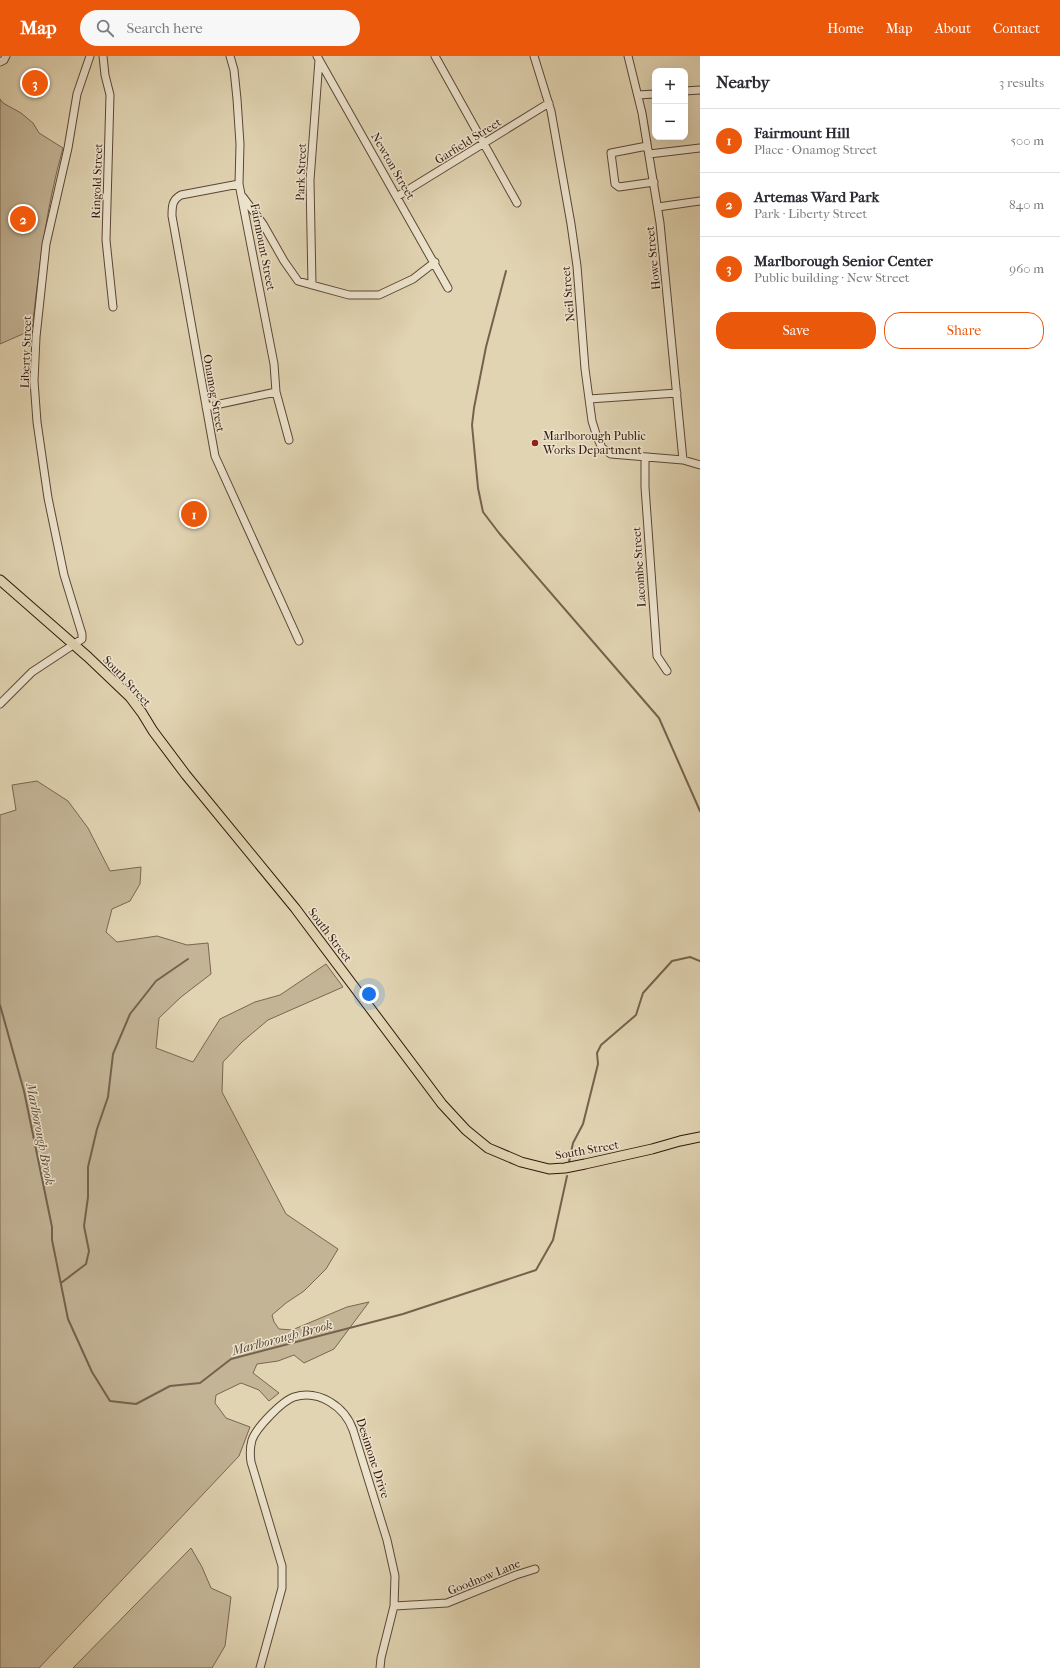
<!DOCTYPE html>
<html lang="en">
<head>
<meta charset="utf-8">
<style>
  body { margin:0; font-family:"IM FELL French Canon",serif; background:#f7f7f7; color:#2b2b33 }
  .controls { position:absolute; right:12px; top:12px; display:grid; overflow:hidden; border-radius:8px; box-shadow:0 4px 16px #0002 }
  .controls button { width:36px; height:36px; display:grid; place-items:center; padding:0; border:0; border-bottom:1px solid #e1e1e2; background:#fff; color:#2b2b33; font:20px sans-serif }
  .you { position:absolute; left:369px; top:938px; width:14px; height:14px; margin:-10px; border:3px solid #fff; border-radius:50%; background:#1a73e8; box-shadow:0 0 0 6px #1a73e833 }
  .badge { display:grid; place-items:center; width:26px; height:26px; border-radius:50%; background:#ea580c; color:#fff; font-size:13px; font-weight:700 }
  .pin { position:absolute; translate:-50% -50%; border:2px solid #fff; box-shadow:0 1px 4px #0006 }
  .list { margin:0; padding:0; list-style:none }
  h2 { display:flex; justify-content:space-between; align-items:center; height:52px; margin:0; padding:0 16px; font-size:17px }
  h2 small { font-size:13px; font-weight:400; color:#7c7c81 }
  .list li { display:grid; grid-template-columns:26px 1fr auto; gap:12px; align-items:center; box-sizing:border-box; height:64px; padding:0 16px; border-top:1px solid #e1e1e2 }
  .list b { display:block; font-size:15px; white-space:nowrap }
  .list p { margin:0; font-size:13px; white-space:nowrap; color:#7c7c81 }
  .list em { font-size:13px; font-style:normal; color:#7c7c81 }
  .actions { display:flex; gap:8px; padding:12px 16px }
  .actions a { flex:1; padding:9px 0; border:1px solid #ea580c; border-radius:16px; text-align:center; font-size:14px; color:#ea580c }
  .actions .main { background:#ea580c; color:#fff }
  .icon { flex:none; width:22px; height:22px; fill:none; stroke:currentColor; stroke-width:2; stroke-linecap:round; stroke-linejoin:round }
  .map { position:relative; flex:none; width:700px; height:1612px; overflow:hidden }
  header { display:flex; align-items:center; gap:24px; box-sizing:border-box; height:56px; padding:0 20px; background:#ea580c; color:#fff }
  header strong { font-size:19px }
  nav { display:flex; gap:22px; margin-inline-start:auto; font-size:14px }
  .search { width:280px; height:36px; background:#f7f7f7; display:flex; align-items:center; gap:10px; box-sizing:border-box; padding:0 14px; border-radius:22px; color:#7c7c81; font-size:15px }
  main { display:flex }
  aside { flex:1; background:#fff }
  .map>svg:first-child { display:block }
  .green { fill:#c3b496; stroke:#7a6550 }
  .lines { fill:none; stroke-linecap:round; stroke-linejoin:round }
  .stream { stroke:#76614d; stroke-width:2 }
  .minor-casing { stroke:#5c4635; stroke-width:9 }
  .major-casing { stroke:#30160b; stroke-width:11 }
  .minor { stroke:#ece3cd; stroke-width:7 }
  .major { stroke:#e1d4b2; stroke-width:9 }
  .poi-dot { fill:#8f2418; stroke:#ece3cd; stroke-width:1.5 }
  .labels { text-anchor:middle; stroke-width:3; stroke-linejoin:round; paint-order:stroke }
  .street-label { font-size:12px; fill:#30160b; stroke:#ece3cd }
  .poi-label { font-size:12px; fill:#30160b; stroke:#ece3cd; text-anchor:start }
  .water-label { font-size:13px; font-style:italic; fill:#5f4837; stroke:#ece3cd }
</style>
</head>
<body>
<header>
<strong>Map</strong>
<div class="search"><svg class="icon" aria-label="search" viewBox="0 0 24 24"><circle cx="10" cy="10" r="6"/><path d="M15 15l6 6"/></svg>Search here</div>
<nav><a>Home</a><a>Map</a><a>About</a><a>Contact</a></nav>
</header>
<main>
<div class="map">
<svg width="700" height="1612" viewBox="0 0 700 1612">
  <rect width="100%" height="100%" fill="#e1d4b2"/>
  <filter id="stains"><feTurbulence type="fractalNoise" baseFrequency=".005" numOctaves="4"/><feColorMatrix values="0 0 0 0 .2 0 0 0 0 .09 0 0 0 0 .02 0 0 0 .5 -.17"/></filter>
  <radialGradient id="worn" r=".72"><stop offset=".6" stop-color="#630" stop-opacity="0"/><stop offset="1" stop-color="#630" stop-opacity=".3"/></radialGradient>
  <path class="green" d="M 0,43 L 3,47 L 21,57 L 33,67 L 39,77 L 63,92 C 46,152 39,212 32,274 L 0,288 Z
    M 37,725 L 68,745 L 88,772 L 110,815 L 141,811 L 140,828 L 130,845 L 112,853 L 106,876 L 117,886 L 157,880 L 187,889 L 208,887 L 211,918 L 181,941 L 159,962 L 156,992 L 193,1006 L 220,963 L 255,946 L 280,939 L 326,908 L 343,931 L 268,964 L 242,986 L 223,1006 L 222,1036 L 286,1158 L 338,1193 L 326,1213 L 304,1235 L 286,1247 L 272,1259 L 274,1266 L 279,1273 L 292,1274 L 347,1251 L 369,1246 L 334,1293 L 304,1307 L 294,1299 L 278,1305 L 257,1308 L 253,1317 L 279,1337 L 269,1345 L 259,1334 L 241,1327 L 216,1339 L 215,1347 L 226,1362 L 250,1371 L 239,1400 L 39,1612 L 0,1612 L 0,759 L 16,754 L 12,729 Z
    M 191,1492 L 202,1511 L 211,1532 L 231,1541 L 225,1590 L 212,1612 L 73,1612 Z"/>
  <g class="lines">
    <path class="stream" d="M 506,215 L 486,291 L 474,352 L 472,369 L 478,432 L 483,456 L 499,477 L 659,662 L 700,755
      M 0,949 L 24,1035 L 52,1171 L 52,1184 L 68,1263 L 92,1316 L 110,1345 L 136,1348 L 170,1330 L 200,1327 L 231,1303 L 403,1258 L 536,1214 L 553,1184 L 567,1120
      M 569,1106 L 573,1087 L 583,1068 L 598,1008 L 597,997 L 601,989 L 636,959 L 643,937 L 672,905 L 690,901 L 700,905
      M 61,1227 L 86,1208 L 89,1195 L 84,1170 L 88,1141 L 88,1111 L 97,1073 L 108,1041 L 113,998 L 130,958 L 156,925 L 188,903"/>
    <g class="minor-casing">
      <path id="minor" d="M 103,0 L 105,19 L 110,39 L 106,184 L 113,251
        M 230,0 L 234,14 L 237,43 L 240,88 L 239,128 L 274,308 L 276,336 L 289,384
        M 317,0 L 448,232
        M 435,0 L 517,147
        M 534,0 L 551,55 L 571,168 L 577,210 L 585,313 L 592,365 L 597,381 L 602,392 L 611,398 L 683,404 L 700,409
        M 628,0 L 642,57 L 660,167 L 683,404
        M 0,6 L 4,4 L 6,0
        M 685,35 L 700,34
        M 638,39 L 655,38
        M 647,90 L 611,97 L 615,128 L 619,131 L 654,126
        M 649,98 L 700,92
        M 239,128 L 181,139 C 172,144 172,150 172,160 L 215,400 L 299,585
        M 398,140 L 549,47
        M 243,141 L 263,168 L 284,205 L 298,225 L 312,229 L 349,239 L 379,239 L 413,223 L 435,206
        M 658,151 L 700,145
        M 312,229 L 310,124 L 319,4
        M 589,343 L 677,337
        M 206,351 L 276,336
        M 645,402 L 645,431 L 657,600 L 667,615
        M 0,648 L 32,616 L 82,583 L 82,578 L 64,519 L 48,442 L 37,366 L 34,325 L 36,281 L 46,188 L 68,92 L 77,38 L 90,0
        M 394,1550 L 447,1547 L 516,1519 L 535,1513
        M 260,1612 L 282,1532 L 282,1510 L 251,1406 C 250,1399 250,1391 252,1384 C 256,1372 282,1345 294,1341 C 319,1333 345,1351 353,1374 L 387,1484 L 395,1520 L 394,1550 L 381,1602 L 380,1612"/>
    </g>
    <g class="major-casing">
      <path id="major" d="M 0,524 L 88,601 L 130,641 L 142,657 L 153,675 L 186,719 L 295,852 L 442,1048 L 466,1074 L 488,1092 L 521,1106 L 549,1113 L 565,1112 L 585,1108 L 652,1093 L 680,1085 L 700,1081"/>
    </g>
    <use href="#minor" class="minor"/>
    <use href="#major" class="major"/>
  </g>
  <circle class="poi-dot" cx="535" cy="387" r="4"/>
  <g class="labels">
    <g class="street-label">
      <text transform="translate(468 85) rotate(-32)" y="4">Garfield Street</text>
      <text transform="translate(393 110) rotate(60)" y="4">Newton Street</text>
      <text transform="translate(301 116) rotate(-88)" y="4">Park Street</text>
      <text transform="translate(97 125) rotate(-88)" y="4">Ringold Street</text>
      <text transform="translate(263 191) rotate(79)" y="4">Fairmount Street</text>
      <text transform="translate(653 202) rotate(-96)" y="4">Howe Street</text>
      <text transform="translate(568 238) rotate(-95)" y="4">Neil Street</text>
      <text transform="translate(26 296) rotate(-88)" y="4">Liberty Street</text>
      <text transform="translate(214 337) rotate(80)" y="4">Onamog Street</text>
      <text transform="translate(639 511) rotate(-94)" y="4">Lacombe Street</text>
      <text transform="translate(127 625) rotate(47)" y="4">South Street</text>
      <text transform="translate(330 879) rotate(53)" y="4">South Street</text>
      <text transform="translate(587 1094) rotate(-10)" y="4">South Street</text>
      <text transform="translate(373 1402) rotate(72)" y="4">Desimone Drive</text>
      <text transform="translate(484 1521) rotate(-22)" y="4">Goodnow Lane</text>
    </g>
    <g class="poi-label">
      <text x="543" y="384">Marlborough Public<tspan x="543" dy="14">Works Department</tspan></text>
    </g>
    <g class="water-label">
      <text transform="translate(41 1078) rotate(79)" y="5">Marlborough Brook</text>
      <text transform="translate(282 1281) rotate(-15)" y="5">Marlborough Brook</text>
    </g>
  </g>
  <rect width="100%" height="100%" filter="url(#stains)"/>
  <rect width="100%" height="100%" fill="url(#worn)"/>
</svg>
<div class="controls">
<button>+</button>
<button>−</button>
</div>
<div class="you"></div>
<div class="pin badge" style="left:194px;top:458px">1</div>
<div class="pin badge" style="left:23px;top:163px">2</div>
<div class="pin badge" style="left:35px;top:27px">3</div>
</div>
<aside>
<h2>Nearby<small>3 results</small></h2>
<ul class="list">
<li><span class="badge">1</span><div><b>Fairmount Hill</b><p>Place · Onamog Street</p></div><em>500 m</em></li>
<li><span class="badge">2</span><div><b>Artemas Ward Park</b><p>Park · Liberty Street</p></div><em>840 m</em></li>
<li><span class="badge">3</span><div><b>Marlborough Senior Center</b><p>Public building · New Street</p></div><em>960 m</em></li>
</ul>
<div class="actions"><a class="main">Save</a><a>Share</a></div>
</aside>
</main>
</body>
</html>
